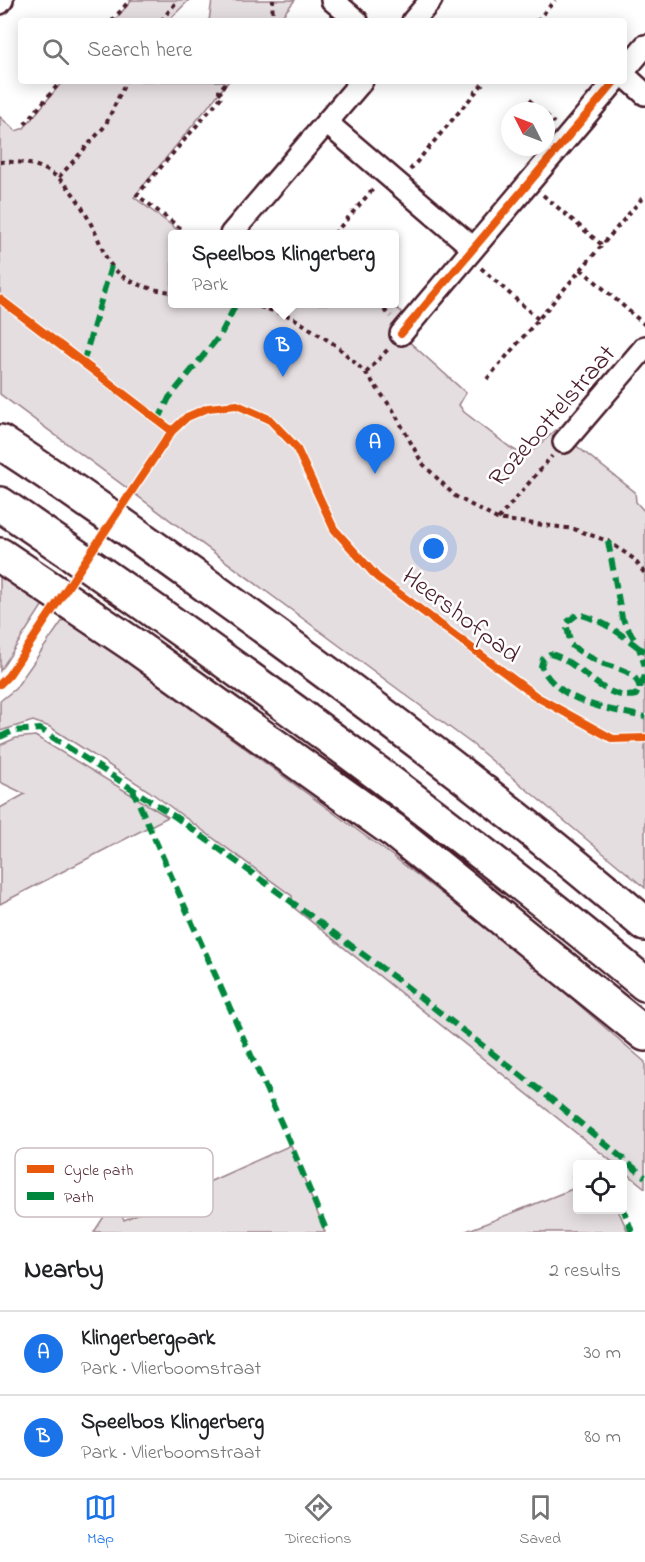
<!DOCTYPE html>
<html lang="en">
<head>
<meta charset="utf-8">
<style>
  body { margin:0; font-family:"Indie Flower",sans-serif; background:#f2f2f2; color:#202124 }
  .controls { position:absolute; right:18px; bottom:18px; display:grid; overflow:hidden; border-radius:6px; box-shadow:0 3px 15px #0003 }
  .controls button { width:54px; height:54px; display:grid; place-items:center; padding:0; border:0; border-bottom:2px solid #e0e0e0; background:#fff; color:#202124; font:30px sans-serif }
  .compass { position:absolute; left:501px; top:102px; width:54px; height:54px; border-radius:50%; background:#fff; box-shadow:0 3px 15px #0003; rotate:312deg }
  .you { position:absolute; left:434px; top:549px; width:21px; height:21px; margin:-15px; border:4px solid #fff; border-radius:50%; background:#1a73e8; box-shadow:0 0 0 9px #1a73e833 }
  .badge { display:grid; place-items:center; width:39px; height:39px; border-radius:50%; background:#1a73e8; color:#fff; font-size:20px; font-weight:700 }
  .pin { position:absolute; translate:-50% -50px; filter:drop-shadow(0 2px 3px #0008) }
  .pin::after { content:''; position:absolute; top:32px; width:21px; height:18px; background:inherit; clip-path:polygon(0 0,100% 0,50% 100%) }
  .popup { position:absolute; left:168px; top:230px; width:231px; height:78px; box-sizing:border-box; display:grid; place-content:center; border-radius:6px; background:#fff; filter:drop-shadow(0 2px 4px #0005); font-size:20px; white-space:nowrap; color:#757577 }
  .popup b { font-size:22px; color:#202124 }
  .popup::after { content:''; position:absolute; left:50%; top:100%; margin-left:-12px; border:12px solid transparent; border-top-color:#fff }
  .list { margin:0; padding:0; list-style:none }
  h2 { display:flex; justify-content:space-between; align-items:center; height:78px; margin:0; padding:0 24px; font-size:26px }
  h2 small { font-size:20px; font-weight:400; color:#757577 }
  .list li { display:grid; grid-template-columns:39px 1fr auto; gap:18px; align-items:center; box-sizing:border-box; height:84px; padding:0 24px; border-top:2px solid #e0e0e0 }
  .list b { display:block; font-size:22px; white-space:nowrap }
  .list p { margin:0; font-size:20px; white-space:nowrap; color:#757577 }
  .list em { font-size:20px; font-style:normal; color:#757577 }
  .icon { flex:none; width:33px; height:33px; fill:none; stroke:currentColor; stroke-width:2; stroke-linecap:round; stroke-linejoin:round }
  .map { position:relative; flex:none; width:645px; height:1232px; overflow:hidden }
  .search { position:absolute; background:#fff; box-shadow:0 3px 15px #0003; left:18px; right:18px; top:18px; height:66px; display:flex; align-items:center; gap:15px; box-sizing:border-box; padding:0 21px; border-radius:6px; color:#757577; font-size:22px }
  .sheet { height:246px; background:#fff }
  nav { display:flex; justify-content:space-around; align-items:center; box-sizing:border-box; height:84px; border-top:2px solid #e0e0e0; background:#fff; font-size:16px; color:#757577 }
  nav a { display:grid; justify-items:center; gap:3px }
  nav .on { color:#1a73e8 }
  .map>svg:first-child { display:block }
  .green { fill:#e5dee0; stroke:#987e86; stroke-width:1.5 }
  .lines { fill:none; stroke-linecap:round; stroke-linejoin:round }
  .minor-casing { stroke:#4a1f2b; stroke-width:26 }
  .motorway-casing { stroke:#4a1f2b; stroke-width:38 }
  .path { stroke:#4a1f2b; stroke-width:4; stroke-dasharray:4.5 4.5; stroke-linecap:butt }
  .minor { stroke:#fff; stroke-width:21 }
  .motorway { stroke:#fff; stroke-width:33 }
  .quiet { stroke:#00873e; stroke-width:6; stroke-dasharray:12 6; stroke-linecap:butt }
  .cycleway-casing { stroke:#fff; stroke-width:11 }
  .cycleway { stroke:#e8590c; stroke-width:8 }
  .labels { text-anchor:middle; stroke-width:5; stroke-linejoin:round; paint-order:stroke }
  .street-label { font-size:26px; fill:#4a1f2b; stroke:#fff }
  .key { fill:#fff; stroke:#c9bcbf; stroke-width:1.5 }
  .key-label { font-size:16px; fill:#4a1f2b }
</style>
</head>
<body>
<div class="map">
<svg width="645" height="1232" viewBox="0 0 645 1232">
  <rect width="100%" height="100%" fill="#fff"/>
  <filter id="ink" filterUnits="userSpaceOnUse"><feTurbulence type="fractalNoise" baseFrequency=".0167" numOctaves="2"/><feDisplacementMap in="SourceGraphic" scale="12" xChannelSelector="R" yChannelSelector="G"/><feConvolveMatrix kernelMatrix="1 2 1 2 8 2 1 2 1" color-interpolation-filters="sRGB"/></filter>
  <g filter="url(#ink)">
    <path class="green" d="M 132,0 L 189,0 L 168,21 L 114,21 Z
      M 212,0 L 295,0 L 278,21 L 209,21 Z
      M 63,81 L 229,81 L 134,197 L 183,234 L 172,234 L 172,304 L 391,304 L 407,316 L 395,329 L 466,393 L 459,405 L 464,412 L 511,448 L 518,452 L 531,452 L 556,430 L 635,492 L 636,502 L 645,512 L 645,888 L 472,744 L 0,394 L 0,117 L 16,131 L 24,128 Z
      M 0,574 L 44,603 L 0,671 Z
      M 65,617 L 386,851 L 525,958 L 645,1062 L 645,1188 L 623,1170 L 622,1164 L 615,1164 L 293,907 L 292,896 L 149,791 L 50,727 L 33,721 L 0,731 L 0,701 L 15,689 Z
      M 35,736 L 168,817 L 0,904 L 0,808 L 25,794 L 0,782 L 0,745 L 16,738 Z
      M 291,1145 L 325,1232 L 94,1232 L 114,1201 L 124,1220 Z
      M 577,1175 L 578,1210 L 618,1210 L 628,1232 L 464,1232 L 575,1188 L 572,1177 Z"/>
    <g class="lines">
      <g class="minor-casing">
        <path id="minor" d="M 332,0 L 357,21
          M 0,3 L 2,0
          M 413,21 L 431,0
          M 624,71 L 645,46
          M 624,75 L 645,94
          M 327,123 L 473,248
          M 231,234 L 362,81
          M 401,334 L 615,81
          M 564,442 L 645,347"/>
      </g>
      <g class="motorway-casing">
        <path id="motorway" d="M 0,442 C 84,496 164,555 245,613 C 382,712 517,814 645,924
          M 0,504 C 222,655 439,813 645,984
          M 0,555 L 135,646 L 394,831 L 645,1034"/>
      </g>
      <path class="path" d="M 112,21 L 130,0
        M 161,21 L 178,0
        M 272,21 L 273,0
        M 537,21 L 555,0
        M 529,100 L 541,111
        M 546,115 L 554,123
        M 25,124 L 61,81
        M 0,162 C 54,159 73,187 95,232 C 100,242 104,256 111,265 C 124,283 152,290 172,292
        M 410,170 L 485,81
        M 59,177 L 105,126 L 126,81
        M 543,195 L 602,245
        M 188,234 L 137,195 L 223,95 L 219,91 L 227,81
        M 334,234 L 374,188
        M 481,268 L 538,319
        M 581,269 L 645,325
        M 251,304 L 292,317 L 337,346 L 366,373 L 393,410 L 422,463 L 455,496 L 497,519 L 574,529 L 608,541 L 634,559 L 645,574
        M 377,304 L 391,316
        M 366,373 L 390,347
        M 487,379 L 645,195
        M 498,519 L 552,456"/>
      <use href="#minor" class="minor"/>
      <use href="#motorway" class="motorway"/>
      <path class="quiet" d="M 83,363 L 111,266
        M 158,421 L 169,398 L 221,334 L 236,304
        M 608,541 L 622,618 L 636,642
        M 639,648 C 620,633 602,620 578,614 L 566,623 L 571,645 C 579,651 588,657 597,661 C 613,669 635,668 640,688
        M 645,651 L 639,648 L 645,666
        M 645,676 L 636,695 C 602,702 581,661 550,654 L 543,659 L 541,666 C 559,703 608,709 645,717
        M 0,737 L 13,731 L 40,729 L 177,818 L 398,980 L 550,1098 L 645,1177
        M 132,788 L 291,1145 L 327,1232
        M 607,1163 L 608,1164
        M 622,1205 L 632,1232"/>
      <g class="cycleway-casing">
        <path id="cycleway" d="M 0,299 L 172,431
          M 401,334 L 615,81
          M 0,684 L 9,675 L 172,431 L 187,417 L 208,408 L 237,405 L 269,419 L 296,447 L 334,529 L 377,577 L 537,697 L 613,739 L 645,738"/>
      </g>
      <use href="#cycleway" class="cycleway"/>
    </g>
  </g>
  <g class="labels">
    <g class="street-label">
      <text transform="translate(551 415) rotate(-49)" y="9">Rozebottelstraat</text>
      <text transform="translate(462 614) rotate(37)" y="9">Heershofpad</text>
    </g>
  </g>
  <rect x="15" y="1148" width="198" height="69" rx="9" class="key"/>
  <rect x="27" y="1165" width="27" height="8" fill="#e8590c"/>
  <rect x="27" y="1192" width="27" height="8" fill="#00873e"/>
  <g class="key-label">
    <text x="64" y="1175">Cycle path</text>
    <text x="64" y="1202">Path</text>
  </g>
</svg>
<div class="controls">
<button><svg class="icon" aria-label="locate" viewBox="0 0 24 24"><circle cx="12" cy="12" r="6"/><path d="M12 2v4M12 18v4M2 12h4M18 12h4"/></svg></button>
</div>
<svg class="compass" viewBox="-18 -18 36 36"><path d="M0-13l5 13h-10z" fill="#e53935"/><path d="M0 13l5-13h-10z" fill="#757577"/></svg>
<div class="you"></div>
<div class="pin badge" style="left:375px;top:474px">A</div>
<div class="pin badge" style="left:283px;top:377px">B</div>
<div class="popup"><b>Speelbos Klingerberg</b>Park</div>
<div class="search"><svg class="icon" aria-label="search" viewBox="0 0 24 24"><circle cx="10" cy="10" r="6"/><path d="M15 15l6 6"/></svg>Search here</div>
</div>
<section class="sheet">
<h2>Nearby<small>2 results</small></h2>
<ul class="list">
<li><span class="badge">A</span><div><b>Klingerbergpark</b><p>Park · Vlierboomstraat</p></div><em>30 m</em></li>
<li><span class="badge">B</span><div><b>Speelbos Klingerberg</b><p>Park · Vlierboomstraat</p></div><em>80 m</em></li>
</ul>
</section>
<nav>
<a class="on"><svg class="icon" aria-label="map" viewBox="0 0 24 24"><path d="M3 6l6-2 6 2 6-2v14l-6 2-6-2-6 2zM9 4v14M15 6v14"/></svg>Map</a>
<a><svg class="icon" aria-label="directions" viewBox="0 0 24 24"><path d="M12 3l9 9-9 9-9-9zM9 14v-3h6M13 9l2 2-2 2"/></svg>Directions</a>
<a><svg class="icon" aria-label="saved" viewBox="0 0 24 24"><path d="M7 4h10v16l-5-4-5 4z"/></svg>Saved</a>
</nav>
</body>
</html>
